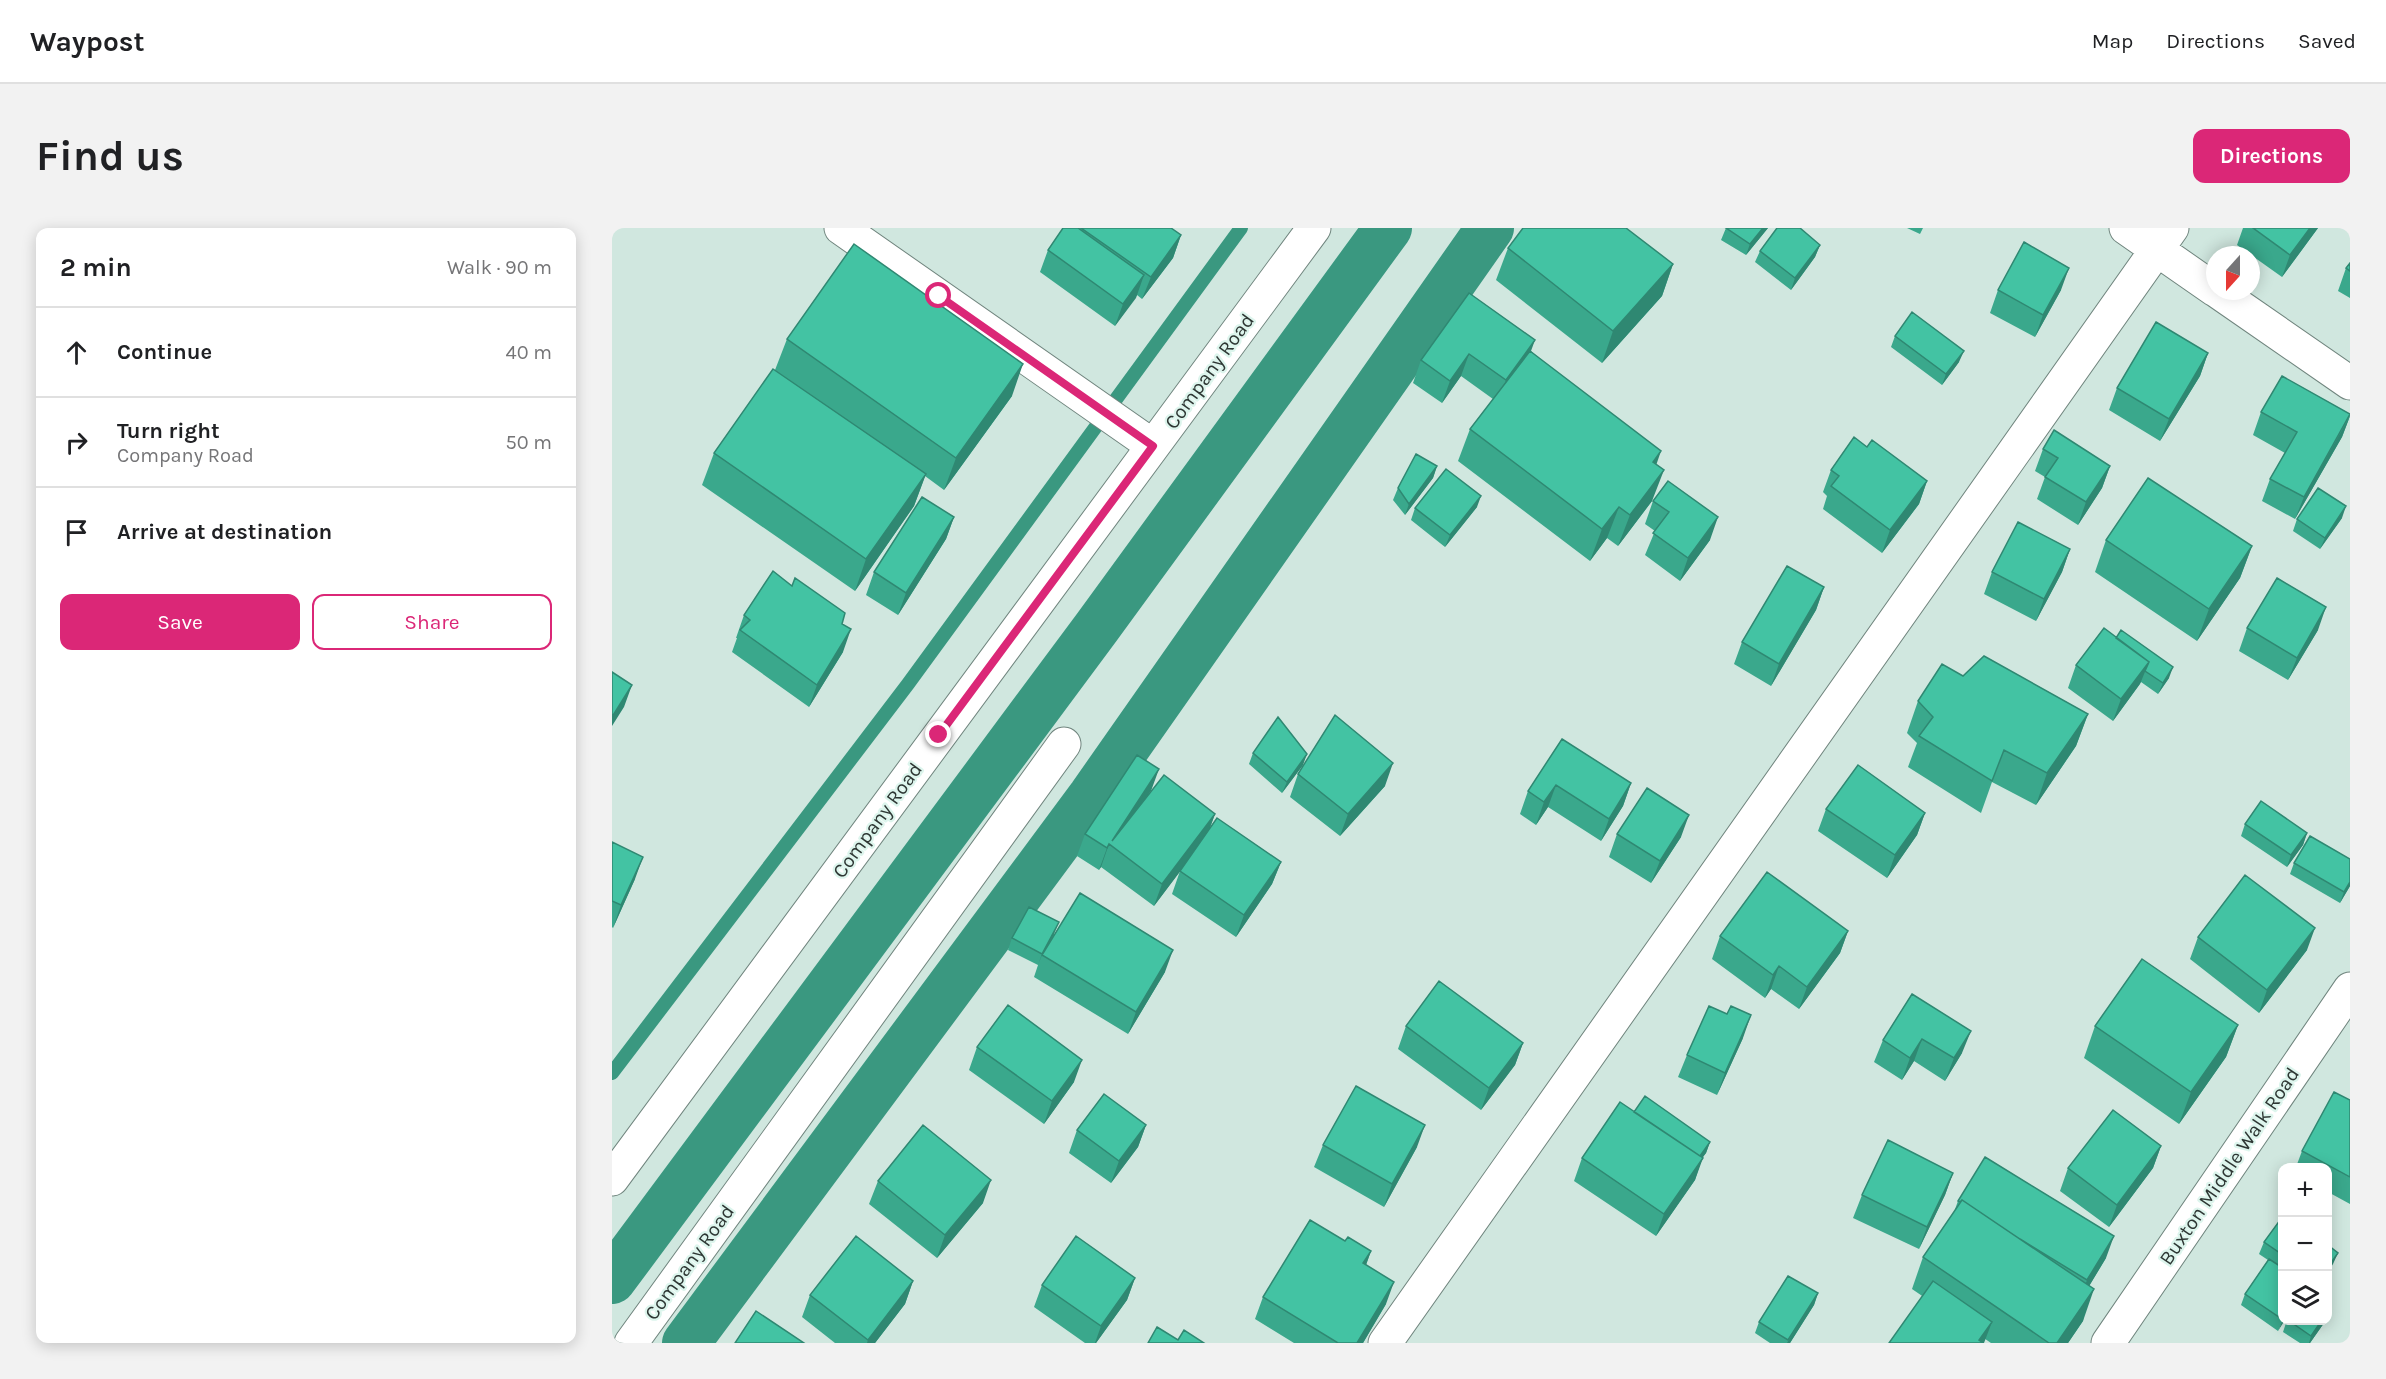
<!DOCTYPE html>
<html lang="en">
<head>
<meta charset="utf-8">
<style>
  body { margin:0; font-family:Karla,sans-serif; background:#f2f2f2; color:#202124 }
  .controls { position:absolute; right:18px; bottom:18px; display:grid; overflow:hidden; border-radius:12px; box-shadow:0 3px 15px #0003 }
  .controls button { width:54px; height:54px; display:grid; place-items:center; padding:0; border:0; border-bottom:2px solid #e0e0e0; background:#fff; color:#202124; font:30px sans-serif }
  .compass { position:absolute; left:1594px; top:18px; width:54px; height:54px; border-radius:50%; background:#fff; box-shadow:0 3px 15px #0003; rotate:201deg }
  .stop { position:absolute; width:18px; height:18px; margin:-14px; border:4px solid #db2777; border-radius:50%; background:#fff }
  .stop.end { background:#db2777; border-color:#fff; box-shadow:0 2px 6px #0008 }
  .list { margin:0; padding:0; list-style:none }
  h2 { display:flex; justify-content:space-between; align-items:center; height:78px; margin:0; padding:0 24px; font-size:26px }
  h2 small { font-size:20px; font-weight:400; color:#757577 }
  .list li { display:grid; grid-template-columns:39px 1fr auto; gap:18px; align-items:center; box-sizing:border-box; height:90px; padding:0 24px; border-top:2px solid #e0e0e0 }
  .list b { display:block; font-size:22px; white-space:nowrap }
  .list p { margin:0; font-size:20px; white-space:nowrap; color:#757577 }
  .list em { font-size:20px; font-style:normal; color:#757577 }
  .actions { display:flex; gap:12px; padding:18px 24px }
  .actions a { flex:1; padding:14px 0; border:2px solid #db2777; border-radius:12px; text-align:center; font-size:21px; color:#db2777 }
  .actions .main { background:#db2777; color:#fff }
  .icon { flex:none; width:33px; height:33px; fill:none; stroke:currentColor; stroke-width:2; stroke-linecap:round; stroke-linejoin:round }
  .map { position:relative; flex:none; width:1738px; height:1115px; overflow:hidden; border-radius:12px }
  header { display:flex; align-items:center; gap:36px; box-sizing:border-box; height:84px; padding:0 30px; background:#fff; border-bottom:2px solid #e0e0e0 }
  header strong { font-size:28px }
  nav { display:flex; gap:33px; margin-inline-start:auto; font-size:21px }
  .intro { display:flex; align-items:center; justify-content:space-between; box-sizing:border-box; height:144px; padding:0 36px }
  h1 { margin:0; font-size:42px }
  .button { padding:15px 27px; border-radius:12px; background:#db2777; color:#fff; font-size:21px; font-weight:700 }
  main { display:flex; gap:36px; padding:0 36px }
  aside { flex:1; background:#fff; border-radius:12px; box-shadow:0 3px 15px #0003 }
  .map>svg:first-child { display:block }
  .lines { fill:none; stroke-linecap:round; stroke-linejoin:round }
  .stream { stroke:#3a9880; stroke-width:14 }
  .canal { stroke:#3a9880; stroke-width:48 }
  .minor-casing { stroke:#70857e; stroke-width:35 }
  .minor { stroke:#fff; stroke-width:33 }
  .wall { fill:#3aa88c }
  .shaded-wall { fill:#2f8872 }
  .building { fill:#43c3a3; stroke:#2f8872; stroke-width:1.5 }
  .route { stroke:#db2777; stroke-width:8 }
  .labels { text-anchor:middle; stroke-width:4.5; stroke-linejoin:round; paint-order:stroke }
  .street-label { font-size:20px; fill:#2e3734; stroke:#ddf5ed }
</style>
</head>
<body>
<header>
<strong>Waypost</strong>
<nav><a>Map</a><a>Directions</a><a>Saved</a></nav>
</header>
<div class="intro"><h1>Find us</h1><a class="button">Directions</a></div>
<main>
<aside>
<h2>2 min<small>Walk · 90 m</small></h2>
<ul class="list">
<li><svg class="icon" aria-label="ahead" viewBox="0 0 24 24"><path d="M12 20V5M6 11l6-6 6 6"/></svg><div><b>Continue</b></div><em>40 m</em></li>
<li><svg class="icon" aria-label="right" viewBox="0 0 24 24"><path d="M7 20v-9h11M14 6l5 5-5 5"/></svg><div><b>Turn right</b><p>Company Road</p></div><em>50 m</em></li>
<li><svg class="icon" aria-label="arrive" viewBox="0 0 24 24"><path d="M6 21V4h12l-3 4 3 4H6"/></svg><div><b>Arrive at destination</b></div></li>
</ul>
<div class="actions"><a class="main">Save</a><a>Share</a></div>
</aside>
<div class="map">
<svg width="1738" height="1115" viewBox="0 0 1738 1115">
  <rect width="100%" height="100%" fill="#d0e7df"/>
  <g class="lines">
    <path class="stream" d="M 0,845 L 296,456 L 629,0"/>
    <path class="canal" d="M 0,1052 L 485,399 L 776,0
      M 74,1115 L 480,568 L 878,0"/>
    <g class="minor-casing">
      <path id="minor" d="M 229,0 L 541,218
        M 1514,0 L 1603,62
        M 1605,63 L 1738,155
        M 0,951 L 702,0
        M 19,1115 L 452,516
        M 773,1115 L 1560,0
        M 1496,1115 L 1738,761"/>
    </g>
    <use href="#minor" class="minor"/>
  </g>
  <path class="wall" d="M 451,0 L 559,0 L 569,7 L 561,30 L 530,71 L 525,67 L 503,98 L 428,44 L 436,22 Z
    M 1114,0 L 1156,0 L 1134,27 L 1109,12 Z
    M 1295,0 L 1311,0 L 1308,6 Z
    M 1631,0 L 1706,0 L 1670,49 L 1625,17 Z
    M 1208,17 L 1203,29 L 1179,62 L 1143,34 L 1148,23 Z
    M 896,20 L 1061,36 L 1050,68 L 990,135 L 884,52 Z
    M 1738,35 L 1738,70 L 1726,63 L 1734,40 Z
    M 1386,62 L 1449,62 L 1423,109 L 1378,85 Z
    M 857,65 L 919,123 L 1044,236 L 1040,273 L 1006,318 L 995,310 L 978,333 L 846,233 L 858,201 L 881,171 L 849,148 L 830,175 L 801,155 L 809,132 Z
    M 1283,108 L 1347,134 L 1330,157 L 1279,119 Z
    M 175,111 L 400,168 L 332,262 L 313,248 L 302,278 L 243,363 L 90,257 L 102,225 L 163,142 Z
    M 1596,125 L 1588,148 L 1548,213 L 1497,182 L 1505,160 Z
    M 1649,184 L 1738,188 L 1730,209 L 1683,291 L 1650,273 L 1658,251 L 1673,225 L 1641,207 Z
    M 1255,219 L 1315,253 L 1307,276 L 1270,325 L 1211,281 L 1215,268 L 1211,264 L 1219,242 Z
    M 1431,221 L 1498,238 L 1490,260 L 1466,297 L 1425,271 L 1433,249 L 1423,243 Z
    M 825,238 L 821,250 L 793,287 L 781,272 L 786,260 Z
    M 1041,273 L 1098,312 L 1068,353 L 1033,327 L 1043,303 L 1033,296 Z
    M 865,279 L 833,319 L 799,292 L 803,280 Z
    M 342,289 L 334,311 L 286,387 L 254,367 L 262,344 Z
    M 1730,290 L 1708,321 L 1681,303 L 1685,291 Z
    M 1494,312 L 1640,318 L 1628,350 L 1585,413 L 1483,344 Z
    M 1458,321 L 1450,344 L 1424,393 L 1372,366 L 1380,344 Z
    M 1212,359 L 1204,382 L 1159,458 L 1122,436 L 1130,414 Z
    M 132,387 L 231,424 L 197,479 L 120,424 L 125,410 L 124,410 Z
    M 1492,400 L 1557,450 L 1546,466 L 1529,454 L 1501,493 L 1456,460 L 1464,437 Z
    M 1635,400 L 1706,402 L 1676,452 L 1627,423 Z
    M 1351,448 L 1476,486 L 1464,518 L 1424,577 L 1380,554 L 1369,585 L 1296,539 L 1305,515 L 1295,505 L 1306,473 Z
    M 950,511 L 1019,555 L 1011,578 L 989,613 L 936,579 L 924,597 L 908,586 L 916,563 Z
    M 641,525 L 691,537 L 670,565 L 637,536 Z
    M 686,546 L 773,558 L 728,608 L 678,569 Z
    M 539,564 L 603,586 L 597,602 L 669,634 L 660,656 L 624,709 L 560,666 L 568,643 L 542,678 L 489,639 L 487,642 L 465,628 L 473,606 Z
    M 1214,581 L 1313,585 L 1305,607 L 1275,650 L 1206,603 Z
    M 1633,596 L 1695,605 L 1691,617 L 1675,639 L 1629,608 Z
    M 1005,606 L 1069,609 L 1039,655 L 997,629 Z
    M 0,614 L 23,651 L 1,700 L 0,699 Z
    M 1738,631 L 1738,658 L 1728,675 L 1678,646 L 1682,635 Z
    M 1236,703 L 1228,725 L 1187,781 L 1159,761 L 1153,770 L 1100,731 L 1108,708 Z
    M 442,706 L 553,744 L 516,806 L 422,749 L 427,734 L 426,737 L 396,722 L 400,710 Z
    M 1586,709 L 1695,722 L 1647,785 L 1578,731 Z
    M 1300,766 L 1350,825 L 1333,853 L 1302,833 L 1290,852 L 1262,834 L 1271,812 Z
    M 1626,797 L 1614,829 L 1567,896 L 1472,830 L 1483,798 Z
    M 794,798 L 911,815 L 903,837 L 869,882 L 786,821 Z
    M 1131,810 L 1105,867 L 1066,849 L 1075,827 Z
    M 365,819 L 462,854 L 432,896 L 357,842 Z
    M 1738,872 L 1738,976 L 1716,964 L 1716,939 L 1684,939 L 1690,923 Z
    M 1022,884 L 1098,914 L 1094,925 L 1090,930 L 1083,952 L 1044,1008 L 962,953 L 970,930 Z
    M 534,897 L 526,919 L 499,955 L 457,925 L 465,902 Z
    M 711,917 L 805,919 L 772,979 L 702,939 Z
    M 1549,918 L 1541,940 L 1497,999 L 1448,963 L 1456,940 Z
    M 1341,945 L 1333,967 L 1307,1021 L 1241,990 L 1250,967 Z
    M 266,953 L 371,975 L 325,1030 L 257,976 Z
    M 1346,973 L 1494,1030 L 1477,1058 L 1471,1093 L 1456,1115 L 1379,1115 L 1300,1061 L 1311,1029 L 1342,984 Z
    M 1671,988 L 1671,1092 L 1666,1103 L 1629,1077 L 1633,1066 L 1656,1032 L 1647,1026 L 1652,1014 Z
    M 733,1013 L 759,1023 L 754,1037 L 774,1076 L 751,1115 L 682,1115 L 643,1091 L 651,1069 Z
    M 523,1050 L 515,1072 L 484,1115 L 473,1115 L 422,1079 L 430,1057 Z
    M 301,1053 L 293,1076 L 263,1115 L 223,1115 L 190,1089 L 198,1067 Z
    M 1206,1065 L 1202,1077 L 1178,1115 L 1158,1115 L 1143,1105 L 1147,1094 Z
    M 1675,1092 L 1712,1095 L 1698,1115 L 1688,1115 L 1671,1104 Z"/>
  <path class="shaded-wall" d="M 1151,0 L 1156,0 L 1134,27 L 1138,16 Z
    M 1698,0 L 1706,0 L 1670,49 L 1678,27 Z
    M 569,7 L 561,30 L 530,71 L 539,49 Z
    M 1208,17 L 1203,29 L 1179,62 L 1183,50 Z
    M 1061,36 L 1050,68 L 990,135 L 1001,103 Z
    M 1457,40 L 1449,62 L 1423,109 L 1431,87 Z
    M 532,47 L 524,70 L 503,98 L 511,76 Z
    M 923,112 L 915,134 L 886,175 L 894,152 Z
    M 1352,123 L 1347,134 L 1330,157 L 1334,146 Z
    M 1596,125 L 1588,148 L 1548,213 L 1557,191 Z
    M 857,126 L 849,148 L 830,175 L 838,153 Z
    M 411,136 L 400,168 L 332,262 L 344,230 Z
    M 1738,188 L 1730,209 L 1683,291 L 1692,269 Z
    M 1049,223 L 1038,255 L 1041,234 Z
    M 825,238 L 821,250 L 793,287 L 797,276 Z
    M 1498,238 L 1490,260 L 1466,297 L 1474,274 Z
    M 1052,242 L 1040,273 L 1006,318 L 1018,287 Z
    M 314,246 L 302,278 L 243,363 L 254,331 Z
    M 1315,253 L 1307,276 L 1270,325 L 1278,302 Z
    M 869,268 L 865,279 L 833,319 L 838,307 Z
    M 1734,278 L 1730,290 L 1708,321 L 1713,310 Z
    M 1007,279 L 995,310 L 978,333 L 990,301 Z
    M 342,289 L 334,311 L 286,387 L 294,365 Z
    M 1106,289 L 1098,312 L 1068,353 L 1076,330 Z
    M 1640,318 L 1628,350 L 1585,413 L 1597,381 Z
    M 1458,321 L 1450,344 L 1424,393 L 1432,371 Z
    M 1212,359 L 1204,382 L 1159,458 L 1167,436 Z
    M 1714,379 L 1706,402 L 1676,452 L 1685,430 Z
    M 239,401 L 231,424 L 197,479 L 205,457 Z
    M 1537,434 L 1528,456 L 1501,493 L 1509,471 Z
    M 1561,439 L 1557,450 L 1546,466 L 1551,455 Z
    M 20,457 L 12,479 L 0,498 L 0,489 Z
    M 1476,486 L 1464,518 L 1424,577 L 1435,545 Z
    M 695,526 L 691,537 L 670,565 L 675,554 Z
    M 781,535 L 773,558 L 728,608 L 736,586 Z
    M 547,541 L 539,563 L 500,613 Z
    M 1019,555 L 1011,578 L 989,613 L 997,591 Z
    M 944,557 L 936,579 L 924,597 L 932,574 Z
    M 1313,585 L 1305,607 L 1275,650 L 1283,627 Z
    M 603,586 L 595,608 L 542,678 L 550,656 Z
    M 1077,587 L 1069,609 L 1039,655 L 1048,633 Z
    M 1695,605 L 1691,617 L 1675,639 L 1679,627 Z
    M 497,616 L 489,639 L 487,642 L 495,620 Z
    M 31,629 L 23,651 L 1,700 L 9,677 Z
    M 669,634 L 660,656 L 624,709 L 632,687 Z
    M 1738,654 L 1738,658 L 1728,675 L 1732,664 Z
    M 447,694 L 442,706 L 430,727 L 426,737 L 430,726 Z
    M 1703,700 L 1695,722 L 1647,785 L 1655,762 Z
    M 1236,703 L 1228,725 L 1187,781 L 1195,759 Z
    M 561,722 L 553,744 L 516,806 L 524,784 Z
    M 1167,738 L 1159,761 L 1153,770 L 1161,747 Z
    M 1139,787 L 1131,810 L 1105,867 L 1113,845 Z
    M 1626,797 L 1614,829 L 1567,896 L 1579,864 Z
    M 1359,803 L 1350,825 L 1333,853 L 1342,830 Z
    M 1310,811 L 1302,833 L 1290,852 L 1298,830 Z
    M 911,815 L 903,837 L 869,882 L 877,860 Z
    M 470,832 L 462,854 L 432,896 L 440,873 Z
    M 534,897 L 526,919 L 499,955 L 507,933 Z
    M 813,897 L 805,919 L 772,979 L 780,956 Z
    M 1098,914 L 1094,925 L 1080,944 L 1084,932 Z
    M 1549,918 L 1541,940 L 1497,999 L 1505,977 Z
    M 1091,930 L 1083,952 L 1044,1008 L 1052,986 Z
    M 1341,945 L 1333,967 L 1307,1021 L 1315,999 Z
    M 379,952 L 371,975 L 325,1030 L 333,1007 Z
    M 1502,1008 L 1494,1030 L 1467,1075 L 1475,1052 Z
    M 759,1023 L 751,1045 L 751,1035 Z
    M 1726,1025 L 1721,1036 L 1716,1044 L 1716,1039 Z
    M 523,1050 L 515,1072 L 484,1115 L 483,1115 L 489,1098 Z
    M 301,1053 L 293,1076 L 263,1115 L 255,1115 L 256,1112 Z
    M 782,1054 L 774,1076 L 751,1115 L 745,1115 Z
    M 1482,1061 L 1471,1093 L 1456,1115 L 1445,1115 Z
    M 1206,1065 L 1202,1077 L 1178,1115 L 1175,1115 Z
    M 1671,1091 L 1671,1092 L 1673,1092 L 1666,1103 Z
    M 1710,1092 L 1713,1092 L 1712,1095 L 1698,1115 L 1697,1115 L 1699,1108 Z
    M 1380,1094 L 1372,1115 L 1366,1115 L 1367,1112 Z"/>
  <path class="building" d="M 451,0 L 466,0 L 532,47 L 511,76 L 436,22 Z
    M 469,0 L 559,0 L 569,7 L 539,49 Z
    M 911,0 L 1014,0 L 1061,36 L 1001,103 L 896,20 Z
    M 1114,0 L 1151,0 L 1138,16 Z
    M 1165,0 L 1188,0 L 1208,17 L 1183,50 L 1148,23 Z
    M 1641,0 L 1698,0 L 1678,27 Z
    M 1412,14 L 1457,40 L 1431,87 L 1386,62 Z
    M 242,16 L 411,136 L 344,230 L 175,111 Z
    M 1738,35 L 1738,43 L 1734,40 Z
    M 857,65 L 923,112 L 894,152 L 857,126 L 838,153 L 809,132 Z
    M 1300,84 L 1352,123 L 1334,146 L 1283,108 Z
    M 1544,94 L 1596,125 L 1557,191 L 1505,160 Z
    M 918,123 L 1049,223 L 1041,234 L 1052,242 L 1018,287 L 1007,279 L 990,301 L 858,201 Z
    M 161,141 L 314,246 L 254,331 L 102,225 Z
    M 1670,148 L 1738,186 L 1692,269 L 1658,251 L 1685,204 L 1649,184 Z
    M 1442,202 L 1498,238 L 1474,274 L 1433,249 L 1446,230 L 1431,221 Z
    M 1242,209 L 1255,219 L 1260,212 L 1315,253 L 1278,302 L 1219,258 L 1227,248 L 1219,242 Z
    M 804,226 L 825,238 L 797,276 L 786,260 Z
    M 834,241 L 869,268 L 838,307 L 803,280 Z
    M 1536,250 L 1640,318 L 1597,381 L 1494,312 Z
    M 1056,253 L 1106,289 L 1076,330 L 1041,305 L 1057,284 L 1041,273 Z
    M 1706,260 L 1734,278 L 1713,310 L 1685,291 Z
    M 310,269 L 342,289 L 294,365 L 262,344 Z
    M 1406,294 L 1458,321 L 1432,371 L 1380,344 Z
    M 1175,338 L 1212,359 L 1167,436 L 1130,414 Z
    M 161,343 L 180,358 L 183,350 L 233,385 L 230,396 L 239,401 L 205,457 L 128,402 L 138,392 L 132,387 Z
    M 1665,350 L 1714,379 L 1685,430 L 1635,400 Z
    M 1492,400 L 1537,434 L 1509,471 L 1464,437 Z
    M 1509,402 L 1561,439 L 1551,455 L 1533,443 L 1537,434 L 1504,410 Z
    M 1372,428 L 1476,486 L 1435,545 L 1392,522 L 1380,553 L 1307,508 L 1321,489 L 1306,473 L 1330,436 L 1351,448 Z
    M 0,444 L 20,457 L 0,489 Z
    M 723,487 L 781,535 L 736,586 L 686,546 Z
    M 666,489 L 695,526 L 675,554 L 641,525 Z
    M 950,511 L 1019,555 L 997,591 L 944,557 L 932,574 L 916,563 Z
    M 525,527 L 547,541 L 500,613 L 552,547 L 603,586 L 550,656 L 497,616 L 495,620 L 473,606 Z
    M 1246,537 L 1313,585 L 1283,627 L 1214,581 Z
    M 1035,560 L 1077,587 L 1048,633 L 1005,606 Z
    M 1649,573 L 1695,605 L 1679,627 L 1633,596 Z
    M 605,590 L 669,634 L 632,687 L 568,643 Z
    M 1698,608 L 1738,631 L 1738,654 L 1732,664 L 1682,635 Z
    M 0,614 L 31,629 L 9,677 L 0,673 Z
    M 1155,644 L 1236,703 L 1195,759 L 1167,738 L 1161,747 L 1108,708 Z
    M 1633,647 L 1703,700 L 1655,762 L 1586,709 Z
    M 468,665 L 561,722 L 524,784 L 430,727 Z
    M 417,679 L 447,694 L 430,726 L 400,710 Z
    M 1530,731 L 1626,797 L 1579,864 L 1483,798 Z
    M 827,753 L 911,815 L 877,860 L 794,798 Z
    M 1300,766 L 1359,803 L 1342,830 L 1310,811 L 1298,830 L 1271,812 Z
    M 396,777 L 470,832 L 440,873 L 365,819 Z
    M 1097,778 L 1115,786 L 1119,778 L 1139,787 L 1113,845 L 1075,827 Z
    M 744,858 L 813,897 L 780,956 L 711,917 Z
    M 1722,864 L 1738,872 L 1738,949 L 1690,923 Z
    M 492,866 L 534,897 L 507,933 L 465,902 Z
    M 1033,868 L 1098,914 L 1088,928 L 1022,884 Z
    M 1008,874 L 1091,930 L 1052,986 L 970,930 Z
    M 1501,882 L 1549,918 L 1505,977 L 1456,940 Z
    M 311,897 L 379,952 L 333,1007 L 266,953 Z
    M 1276,912 L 1341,945 L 1315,999 L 1250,967 Z
    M 1373,929 L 1502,1008 L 1475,1052 L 1408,1011 L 1350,972 L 1348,974 L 1346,973 Z
    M 1350,972 L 1482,1061 L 1445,1115 L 1437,1115 L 1311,1029 Z
    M 1671,988 L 1671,1027 L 1652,1014 Z
    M 698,992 L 733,1013 L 736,1009 L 759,1023 L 751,1035 L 782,1054 L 745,1115 L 726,1115 L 651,1069 Z
    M 244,1008 L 301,1053 L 256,1112 L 198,1067 Z
    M 464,1008 L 523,1050 L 489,1098 L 430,1057 Z
    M 1716,1017 L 1726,1025 L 1716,1039 Z
    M 1657,1031 L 1671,1040 L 1670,1091 L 1633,1066 Z
    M 1176,1048 L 1206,1065 L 1176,1112 L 1147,1094 Z
    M 1321,1053 L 1380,1094 L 1367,1112 L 1371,1115 L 1277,1115 Z
    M 144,1083 L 192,1115 L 123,1115 Z
    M 1676,1092 L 1710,1092 L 1699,1108 Z
    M 545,1099 L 566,1112 L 572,1102 L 592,1115 L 536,1115 Z"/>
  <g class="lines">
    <path class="route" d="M 327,68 L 541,218 L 327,507"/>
  </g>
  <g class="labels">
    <g class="street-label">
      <text transform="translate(597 143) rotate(-54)" y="7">Company Road</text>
      <text transform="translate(265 592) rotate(-54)" y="7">Company Road</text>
      <text transform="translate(1617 938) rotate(-56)" y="7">Buxton Middle Walk Road</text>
      <text transform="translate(77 1034) rotate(-54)" y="7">Company Road</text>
    </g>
  </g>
</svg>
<div class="controls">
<button>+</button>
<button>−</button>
<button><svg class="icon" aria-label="layers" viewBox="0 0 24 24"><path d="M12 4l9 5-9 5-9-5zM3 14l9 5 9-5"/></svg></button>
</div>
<svg class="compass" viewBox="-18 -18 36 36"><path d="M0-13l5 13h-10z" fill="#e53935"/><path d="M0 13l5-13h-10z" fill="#757577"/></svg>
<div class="stop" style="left:327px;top:68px"></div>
<div class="stop end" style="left:327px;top:507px"></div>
</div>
</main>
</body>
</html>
